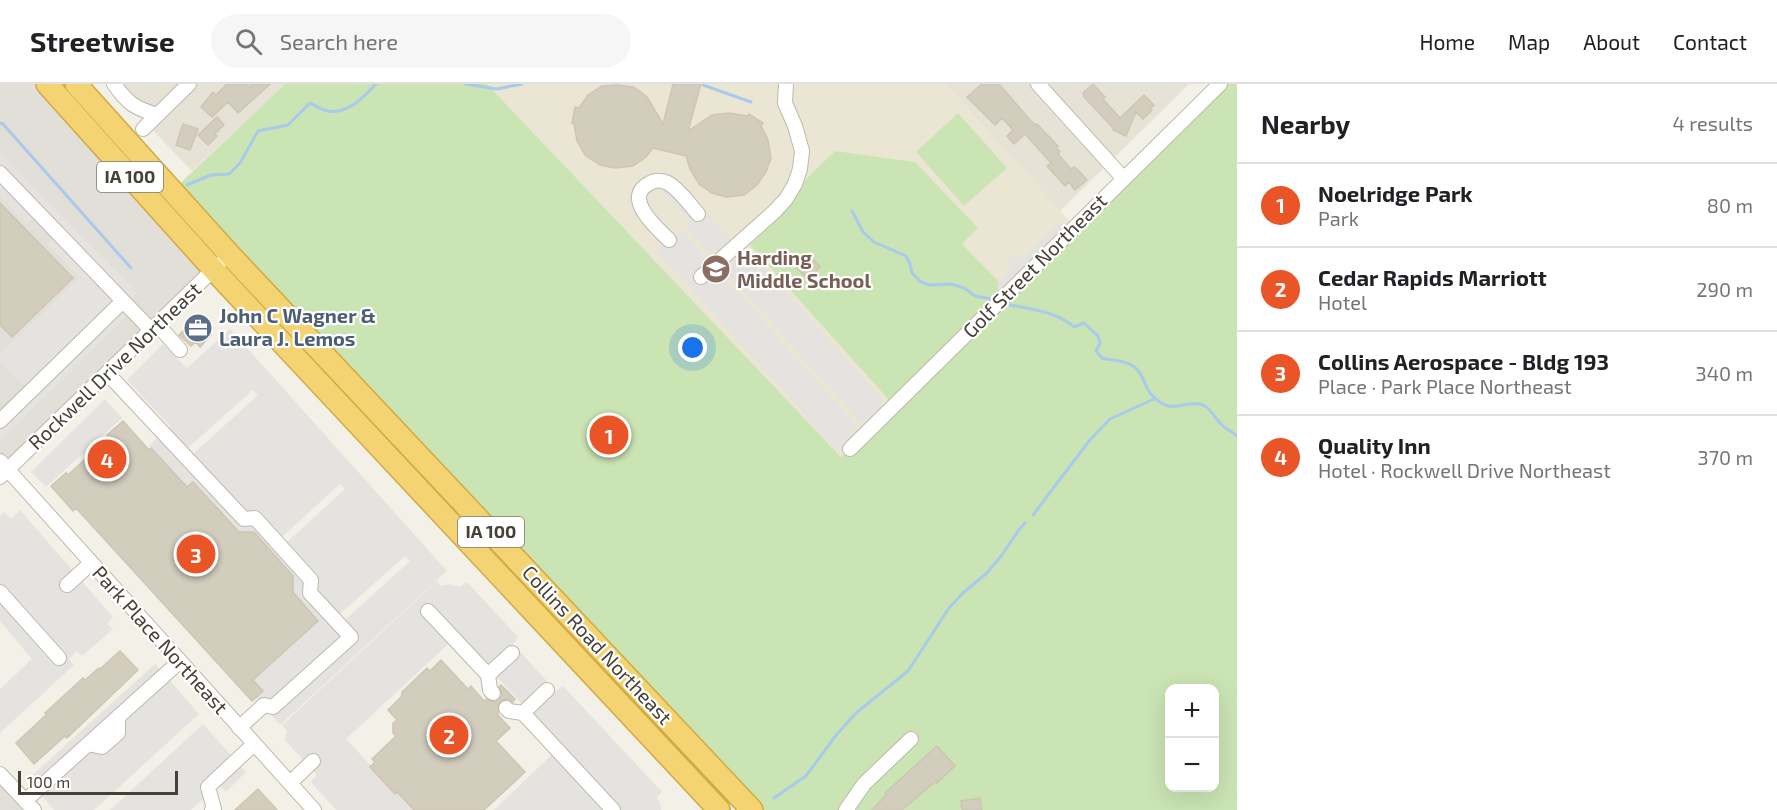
<!DOCTYPE html>
<html lang="en">
<head>
<meta charset="utf-8">
<style>
  body { margin:0; font-family:"Exo 2",sans-serif; background:#f6f6f6; color:#202124 }
  .controls { position:absolute; right:18px; bottom:18px; display:grid; overflow:hidden; border-radius:12px; box-shadow:0 6px 24px #0002 }
  .controls button { width:54px; height:54px; display:grid; place-items:center; padding:0; border:0; border-bottom:2px solid #e0e0e0; background:#fff; color:#202124; font:30px sans-serif }
  .scale { position:absolute; left:18px; bottom:15px; width:160px; box-sizing:border-box; padding-left:6px; border:3px solid #464137; border-top:0; font-size:16px; line-height:21px; white-space:nowrap; color:#464137; -webkit-text-stroke:4px #fff; paint-order:stroke }
  .you { position:absolute; left:693px; top:264px; width:21px; height:21px; margin:-15px; border:4px solid #fff; border-radius:50%; background:#1a73e8; box-shadow:0 0 0 9px #1a73e833 }
  .badge { display:grid; place-items:center; width:39px; height:39px; border-radius:50%; background:#ea5527; color:#fff; font-size:20px; font-weight:700 }
  .pin { position:absolute; translate:-50% -50%; border:3px solid #fff; box-shadow:0 2px 6px #0006 }
  .list { margin:0; padding:0; list-style:none }
  h2 { display:flex; justify-content:space-between; align-items:center; height:78px; margin:0; padding:0 24px; font-size:26px }
  h2 small { font-size:20px; font-weight:400; color:#757577 }
  .list li { display:grid; grid-template-columns:39px 1fr auto; gap:18px; align-items:center; box-sizing:border-box; height:84px; padding:0 24px; border-top:2px solid #e0e0e0 }
  .list b { display:block; font-size:22px; white-space:nowrap }
  .list p { margin:0; font-size:20px; white-space:nowrap; color:#757577 }
  .list em { font-size:20px; font-style:normal; color:#757577 }
  .icon { flex:none; width:33px; height:33px; fill:none; stroke:currentColor; stroke-width:2; stroke-linecap:round; stroke-linejoin:round }
  .map { position:relative; flex:none; width:1237px; height:726px; overflow:hidden }
  header { display:flex; align-items:center; gap:36px; box-sizing:border-box; height:84px; padding:0 30px; background:#fff; border-bottom:2px solid #e0e0e0 }
  header strong { font-size:28px }
  nav { display:flex; gap:33px; margin-inline-start:auto; font-size:21px }
  .search { width:420px; height:54px; background:#f6f6f6; display:flex; align-items:center; gap:15px; box-sizing:border-box; padding:0 21px; border-radius:33px; color:#757577; font-size:22px }
  main { display:flex }
  aside { flex:1; background:#fff }
  .map>svg:first-child { display:block }
  .residential { fill:#e6e3d6 }
  .industrial { fill:#e2dfd9 }
  .education { fill:#ebe6d3 }
  .green { fill:#cae4b4; fill-rule:evenodd }
  .parking { fill:#e4e3df; fill-rule:evenodd }
  .lines { fill:none; stroke-linecap:round; stroke-linejoin:round }
  .stream { stroke:#a9caeb; stroke-width:3 }
  .building { fill:#d3cdbe; stroke:#cec5b2; stroke-width:1.5 }
  .minor-casing { stroke:#bdb9ab; stroke-width:16 }
  .highway-casing { stroke:#d2aa42; stroke-width:24 }
  .minor { stroke:#fff; stroke-width:14 }
  .highway { stroke:#f3d372; stroke-width:21 }
  .labels { text-anchor:middle; stroke-width:4.5; stroke-linejoin:round; paint-order:stroke }
  .shield { fill:#fff; stroke:#7e7a73; stroke-width:1.5 }
  .shield-label { font-size:18px; font-weight:bold; fill:#464137 }
  .education-label { font-size:20px; font-weight:bold; fill:#785e54; stroke:#fff; text-anchor:start }
  .street-label { font-size:20px; fill:#464137; stroke:#fff }
  .service-label { font-size:20px; font-weight:bold; fill:#4e5e75; stroke:#fff; text-anchor:start }
</style>
</head>
<body>
<header>
<strong>Streetwise</strong>
<div class="search"><svg class="icon" aria-label="search" viewBox="0 0 24 24"><circle cx="10" cy="10" r="6"/><path d="M15 15l6 6"/></svg>Search here</div>
<nav><a>Home</a><a>Map</a><a>About</a><a>Contact</a></nav>
</header>
<main>
<div class="map">
<svg width="1237" height="726" viewBox="0 0 1237 726">
  <rect width="100%" height="100%" fill="#f3f0e8"/>
  <path class="residential" d="M 108,0 L 285,0 L 192,87 Z
    M 945,0 L 1189,0 L 1060,127 Z"/>
  <path class="industrial" d="M 0,0 L 47,0 L 214,186 L 0,393 Z
    M 0,690 L 34,726 L 0,726 Z"/>
  <path class="education" d="M 487,0 L 945,0 L 1075,143 L 1009,208 L 962,160 L 978,143 L 835,67 L 806,95 L 792,118 L 750,161 L 888,315 L 879,337 L 841,373 Z"/>
  <path class="green" d="M 285,0 L 487,0 L 841,373 L 879,337 L 888,315 L 750,161 L 792,118 L 806,95 L 835,67 L 915,78 L 978,144 L 962,160 L 1009,208 L 1220,0 L 1237,0 L 1237,726 L 752,726 L 172,107 ZM 1170,604 L 1214,604 L 1214,704 L 1170,704 Z
    M 958,29 L 1007,84 L 964,122 L 916,68 Z"/>
  <path class="parking" d="M 0,69 L 137,209 L 131,215 L 137,222 L 0,357 L 0,330 L 26,304 L 0,278 L 0,271 L 79,193 L 47,160 L 53,154 L 34,134 L 27,140 L 0,112 Z
    M 658,88 L 671,91 L 678,97 L 731,156 L 740,169 L 743,170 L 748,166 L 883,316 L 878,322 L 879,326 L 869,335 L 865,335 L 861,339 L 725,187 L 730,181 L 718,167 L 715,166 L 710,171 L 684,142 L 689,138 L 688,135 L 661,106 L 657,105 L 650,108 L 647,115 L 649,122 L 673,149 L 676,149 L 680,145 L 706,174 L 701,179 L 701,181 L 713,194 L 716,195 L 721,190 L 857,342 L 853,347 L 854,351 L 837,367 L 657,167 L 663,158 L 634,132 L 630,121 L 629,114 L 633,103 L 644,91 Z
    M 1058,138 L 1071,147 L 1005,212 L 997,204 L 1000,195 L 1013,184 L 1006,177 L 1015,168 L 1022,174 Z
    M 230,245 L 447,487 L 280,641 L 256,614 L 263,607 L 253,596 L 318,536 L 293,508 L 293,492 L 254,448 L 239,448 L 194,398 L 187,403 L 149,362 L 170,342 L 127,296 L 163,260 L 187,284 ZM 253,306 L 258,311 L 193,370 L 188,364 ZM 340,400 L 345,405 L 286,459 L 281,454 ZM 405,472 L 410,477 L 345,536 L 340,530 Z
    M 105,315 L 122,334 L 46,403 L 31,388 Z
    M 20,426 L 113,533 L 107,540 L 113,545 L 82,572 L 77,567 L 69,575 L 74,581 L 0,649 L 0,605 L 32,575 L 0,537 L 0,432 L 4,428 L 11,435 Z
    M 437,497 L 441,502 L 450,500 L 459,503 L 467,498 L 518,553 L 513,560 L 556,607 L 563,602 L 662,708 L 657,713 L 662,724 L 661,726 L 494,726 L 561,662 L 497,593 L 457,552 L 346,655 L 413,726 L 336,726 L 311,698 L 317,691 L 285,656 L 287,647 L 282,641 Z
    M 155,580 L 199,630 L 94,726 L 54,726 L 28,695 Z
    M 203,640 L 246,688 L 226,708 L 219,701 L 191,726 L 110,726 Z"/>
  <g class="lines">
    <path class="stream" d="M 466,0 L 497,5 L 522,0
      M 703,1 L 751,18
      M 0,39 L 3,40 L 131,184
      M 187,101 L 211,91 L 229,90 L 240,79 L 258,47 L 288,41 L 310,19 C 316,22 322,26 328,27 C 347,31 365,12 376,0
      M 852,127 L 863,148 L 874,158 L 906,172 L 910,180 L 912,189 L 921,198 L 930,201 L 951,200 L 964,204 L 975,212 L 992,215
      M 1010,221 C 1032,225 1057,228 1074,243 L 1084,239 L 1098,252 L 1100,259 L 1096,267 L 1102,274 C 1112,277 1123,275 1133,282 C 1147,291 1142,309 1163,320 C 1175,327 1190,316 1203,321 C 1212,325 1215,335 1222,341 C 1226,345 1232,348 1237,352
      M 1033,431 L 1089,357 L 1110,335 L 1154,315
      M 774,714 L 806,692 L 837,650 L 856,629 L 908,587 L 949,524 L 964,508 L 987,489 L 1002,471 L 1018,447 L 1025,439"/>
  </g>
  <path class="building" d="M 227,0 L 247,0 L 250,4 L 252,2 L 250,0 L 270,0 L 238,29 L 228,18 L 212,33 L 201,23 L 213,8 L 216,11 Z
    M 673,0 L 701,0 L 688,47 L 712,31 L 729,29 L 748,32 L 749,30 L 763,39 L 761,42 L 768,56 L 771,74 L 766,88 L 757,101 L 744,111 L 726,113 L 712,109 L 699,100 L 690,85 L 686,72 L 653,64 L 646,73 L 633,82 L 615,84 L 600,81 L 585,71 L 577,57 L 574,40 L 572,39 L 575,23 L 579,24 L 588,11 L 602,2 L 617,1 L 634,3 L 647,13 L 663,40 Z
    M 982,0 L 999,0 L 1031,37 L 1036,41 L 1037,40 L 1058,62 L 1056,63 L 1060,68 L 1058,70 L 1071,85 L 1074,83 L 1078,86 L 1087,96 L 1075,106 L 1069,98 L 1065,102 L 1047,82 L 1051,79 L 1025,50 L 1014,60 L 1007,52 L 1013,46 L 1002,34 L 995,41 L 967,13 Z
    M 1093,0 L 1105,13 L 1103,15 L 1120,34 L 1144,11 L 1154,21 L 1150,25 L 1152,26 L 1143,35 L 1136,28 L 1126,52 L 1113,46 L 1114,45 L 1084,13 L 1083,9 Z
    M 217,33 L 224,41 L 215,50 L 217,52 L 208,61 L 198,51 Z
    M 183,40 L 198,45 L 190,66 L 176,61 Z
    M 0,119 L 73,194 L 12,253 L 0,241 Z
    M 809,171 L 820,183 L 807,195 L 796,183 Z
    M 200,230 L 211,241 L 206,246 L 211,251 L 200,263 L 196,258 L 191,262 L 179,251 Z
    M 123,337 L 149,366 L 151,364 L 187,403 L 193,398 L 239,448 L 254,448 L 293,492 L 293,508 L 318,537 L 253,596 L 263,607 L 252,617 L 76,424 L 73,427 L 51,402 L 66,389 L 68,391 L 109,353 L 107,351 Z
    M 120,567 L 138,586 L 67,654 L 65,652 L 34,680 L 16,659 L 47,630 L 45,629 L 83,594 L 85,596 L 99,584 L 100,585 Z
    M 441,576 L 468,605 L 471,602 L 484,617 L 486,615 L 495,618 L 499,616 L 502,611 L 499,603 L 501,601 L 515,615 L 513,618 L 508,615 L 503,616 L 498,621 L 498,631 L 510,644 L 496,657 L 525,688 L 484,726 L 414,726 L 397,708 L 395,710 L 370,683 L 375,678 L 372,675 L 396,652 L 393,649 L 393,639 L 397,636 L 388,626 L 402,612 L 402,608 L 427,584 L 430,587 Z
    M 937,662 L 955,682 L 937,699 L 936,697 L 902,726 L 872,726 L 886,711 L 885,709 Z
    M 258,705 L 277,726 L 235,726 Z
    M 980,714 L 982,726 L 962,726 L 961,717 Z"/>
  <g class="lines">
    <g class="minor-casing">
      <path id="minor" d="M 114,0 C 128,20 135,24 157,31
        M 1038,0 L 1124,95
        M 143,45 L 189,0
        M 0,89 L 151,246
        M 669,156 C 657,144 621,113 650,99 C 655,96 662,96 668,99 C 680,106 689,120 698,130
        M 701,193 L 775,127 L 786,115 L 795,100 L 800,85 L 802,67 L 795,42 L 785,19 L 786,0
        M 157,240 L 180,266
        M 107,289 L 244,435 L 255,434 L 311,496 L 310,509 L 351,553 L 273,623 L 264,621 L 239,644
        M 0,337 L 123,217
        M 850,365 L 1220,0
        M 0,377 L 314,726
        M 0,393 L 219,180
        M 67,501 L 91,479
        M 0,508 L 59,574
        M 428,527 L 488,591 L 490,606 L 493,609
        M 488,591 L 512,569
        M 506,624 L 509,627 L 523,629 L 613,726
        M 523,629 L 547,606
        M 88,660 L 102,663 L 118,649 L 118,633
        M 0,690 L 34,726
        M 290,699 L 313,677
        M 25,717 L 179,578
        M 212,726 L 214,725 L 208,703 L 254,660
        M 846,726 L 864,700 L 911,655"/>
    </g>
    <g class="highway-casing">
      <path id="highway" d="M 47,0 L 214,186 L 719,726
        M 76,0 L 230,171 L 752,726"/>
    </g>
    <use href="#minor" class="minor"/>
    <use href="#highway" class="highway"/>
  </g>
  <defs>
    <g id="school-disc" transform="scale(1.5)"><circle r="9.5" fill="#8d6e63" stroke="#fff"/><path d="M0-5L7-2L0 1L-7-2ZM-4 1L0 2.5L4 1V4Q0 6-4 4Z" fill="#fff"/></g>
    <g id="office-disc" transform="scale(1.5)"><circle r="9.5" fill="#5c6f8a" stroke="#fff"/><path d="M-6-3h4V-5.5h4V-3h4V5H-6ZM-1-4.5V-3h2v-1.5ZM-6 0V1H6V0Z" fill="#fff"/></g>
  </defs>
  <g fill-rule="evenodd">
    <use href="#school-disc" x="716" y="185"/>
    <use href="#office-disc" x="198" y="244"/>
  </g>
  <g class="labels">
    <g class="shield">
      <rect x="97" y="78" width="66" height="30" rx="4.5"/>
      <rect x="458" y="433" width="66" height="30" rx="4.5"/>
    </g>
    <g class="shield-label">
      <text x="130" y="99">IA 100</text>
      <text x="491" y="454">IA 100</text>
    </g>
    <g class="education-label">
      <text x="737" y="181">Harding<tspan x="737" dy="23">Middle School</tspan></text>
    </g>
    <g class="street-label">
      <text transform="translate(1035 182) rotate(-45)" y="7">Golf Street Northeast</text>
      <text transform="translate(115 282) rotate(-44)" y="7">Rockwell Drive Northeast</text>
      <text transform="translate(160 556) rotate(48)" y="7">Park Place Northeast</text>
      <text transform="translate(597 561) rotate(47)" y="7">Collins Road Northeast</text>
    </g>
    <g class="service-label">
      <text x="219" y="239">John C Wagner &amp;<tspan x="219" dy="23">Laura J. Lemos</tspan></text>
    </g>
  </g>
</svg>
<div class="controls">
<button>+</button>
<button>−</button>
</div>
<div class="scale">100 m</div>
<div class="you"></div>
<div class="pin badge" style="left:609px;top:351px">1</div>
<div class="pin badge" style="left:449px;top:651px">2</div>
<div class="pin badge" style="left:196px;top:470px">3</div>
<div class="pin badge" style="left:107px;top:375px">4</div>
</div>
<aside>
<h2>Nearby<small>4 results</small></h2>
<ul class="list">
<li><span class="badge">1</span><div><b>Noelridge Park</b><p>Park</p></div><em>80 m</em></li>
<li><span class="badge">2</span><div><b>Cedar Rapids Marriott</b><p>Hotel</p></div><em>290 m</em></li>
<li><span class="badge">3</span><div><b>Collins Aerospace - Bldg 193</b><p>Place · Park Place Northeast</p></div><em>340 m</em></li>
<li><span class="badge">4</span><div><b>Quality Inn</b><p>Hotel · Rockwell Drive Northeast</p></div><em>370 m</em></li>
</ul>
</aside>
</main>
</body>
</html>
